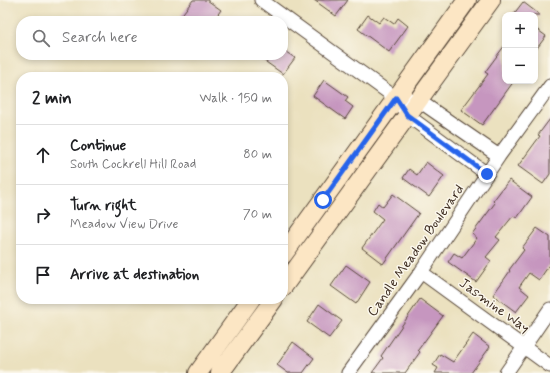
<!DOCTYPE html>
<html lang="en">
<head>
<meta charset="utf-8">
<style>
  body { margin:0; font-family:Mynerve,sans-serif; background:#f6f6f6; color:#202124 }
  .controls { position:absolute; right:12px; top:12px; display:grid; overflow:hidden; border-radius:8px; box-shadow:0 2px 6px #0003 }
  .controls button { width:36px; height:36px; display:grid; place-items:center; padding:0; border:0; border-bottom:1px solid #e0e0e0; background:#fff; color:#202124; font:20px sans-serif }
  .stop { position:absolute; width:12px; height:12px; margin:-9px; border:3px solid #2563eb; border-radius:50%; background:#fff }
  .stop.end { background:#2563eb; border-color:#fff; box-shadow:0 1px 4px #0008 }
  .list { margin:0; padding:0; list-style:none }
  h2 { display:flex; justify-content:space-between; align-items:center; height:52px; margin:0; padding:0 16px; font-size:17px }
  h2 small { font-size:13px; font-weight:400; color:#757577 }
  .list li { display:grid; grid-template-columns:26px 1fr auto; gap:12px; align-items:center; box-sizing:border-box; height:60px; padding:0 16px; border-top:1px solid #e0e0e0 }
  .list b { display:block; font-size:15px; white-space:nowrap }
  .list p { margin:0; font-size:13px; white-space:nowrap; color:#757577 }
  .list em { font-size:13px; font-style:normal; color:#757577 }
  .icon { flex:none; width:22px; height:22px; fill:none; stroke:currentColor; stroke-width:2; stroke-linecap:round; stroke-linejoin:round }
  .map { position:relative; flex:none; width:550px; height:373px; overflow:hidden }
  .search { position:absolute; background:#fff; box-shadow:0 2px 6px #0003; left:16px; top:16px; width:272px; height:44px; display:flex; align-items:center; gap:10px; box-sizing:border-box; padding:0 14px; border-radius:16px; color:#757577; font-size:15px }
  .panel { position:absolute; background:#fff; box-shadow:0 2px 6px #0003; left:16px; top:72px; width:272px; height:232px; border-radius:16px }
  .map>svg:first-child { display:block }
  .building { fill:#c696bf }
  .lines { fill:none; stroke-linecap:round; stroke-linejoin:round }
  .minor-casing { stroke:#554536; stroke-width:15 }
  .secondary-casing { stroke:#554536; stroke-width:20 }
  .minor { stroke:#fff; stroke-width:13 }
  .secondary { stroke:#fce6c4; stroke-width:18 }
  .route { stroke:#2563eb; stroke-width:5 }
  .labels { text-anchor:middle; stroke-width:3; stroke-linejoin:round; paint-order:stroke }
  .street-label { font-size:14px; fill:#3b2a1e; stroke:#fbf7ec }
</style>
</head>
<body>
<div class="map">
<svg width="550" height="373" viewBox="0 0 550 373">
  <rect width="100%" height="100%" fill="#fbf7ec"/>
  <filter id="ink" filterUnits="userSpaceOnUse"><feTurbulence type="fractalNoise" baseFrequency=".025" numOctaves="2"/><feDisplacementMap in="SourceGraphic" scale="8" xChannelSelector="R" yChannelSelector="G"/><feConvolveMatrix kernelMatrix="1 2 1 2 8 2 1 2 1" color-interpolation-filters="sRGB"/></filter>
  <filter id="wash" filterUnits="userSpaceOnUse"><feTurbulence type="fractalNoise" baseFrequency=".012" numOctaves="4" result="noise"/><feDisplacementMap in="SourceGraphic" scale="16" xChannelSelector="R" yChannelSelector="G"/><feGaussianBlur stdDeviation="0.9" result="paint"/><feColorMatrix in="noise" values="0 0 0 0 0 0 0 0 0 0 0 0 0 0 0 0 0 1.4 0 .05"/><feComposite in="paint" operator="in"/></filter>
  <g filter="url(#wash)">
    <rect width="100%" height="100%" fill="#ebe1bf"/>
    <g id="blocks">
      <path class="building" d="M 193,0 L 207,0 L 221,10 L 213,21 L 177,21 Z
        M 314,0 L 348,0 L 336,16 Z
        M 523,2 L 540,15 L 513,15 Z
        M 368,15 L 379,23 L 384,17 L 394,24 L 398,18 L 408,26 L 389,52 L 358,29 Z
        M 535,28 L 546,36 L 535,51 Z
        M 505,45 L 505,81 L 514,81 L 482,125 L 461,110 L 488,74 L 485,72 Z
        M 283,50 L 295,58 L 283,74 L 256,55 L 283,55 Z
        M 324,80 L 348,97 L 345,101 L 353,107 L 345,119 L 313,96 Z
        M 550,119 L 550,174 L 543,184 L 518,166 L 540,136 L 538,135 Z
        M 426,162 L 444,176 L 429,197 L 403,178 L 409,169 L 417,175 Z
        M 509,180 L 532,197 L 517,218 L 513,216 L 496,237 L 500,240 L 486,257 L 491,261 L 476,282 L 448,262 L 454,253 L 462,258 L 477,238 L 472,234 L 495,203 L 493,201 Z
        M 393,194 L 419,213 L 383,264 L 362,248 L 383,219 L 373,211 L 378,203 L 383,207 Z
        M 537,228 L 550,237 L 550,264 L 539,280 L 529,273 L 519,287 L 529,295 L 516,312 L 493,295 L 510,271 L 509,270 L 524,250 L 522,248 Z
        M 346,265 L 370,282 L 356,304 L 331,286 Z
        M 420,299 L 443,316 L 418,350 L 420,352 L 405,373 L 372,373 L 383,358 L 381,356 Z
        M 319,304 L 342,321 L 329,338 L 307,322 Z
        M 473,334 L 490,347 L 471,373 L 435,373 L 438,368 L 433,365 L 440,354 L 453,362 Z
        M 293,342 L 314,358 L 303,373 L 288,373 L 277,365 Z"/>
    </g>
  </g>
  <g filter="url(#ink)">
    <use href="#blocks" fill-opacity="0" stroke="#554536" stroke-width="1"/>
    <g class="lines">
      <g class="minor-casing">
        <path id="minor" d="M 261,0 L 396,98 L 407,115 L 487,174
          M 410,99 L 418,100 L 499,156
          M 421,272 L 550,366
          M 348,373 L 421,272 L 499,156 L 550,86
          M 506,373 L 550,309"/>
      </g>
      <g class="secondary-casing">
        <path id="secondary" d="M 283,255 L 467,0
          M 283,287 L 491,0
          M 198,373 L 251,299
          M 220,373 L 274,299"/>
      </g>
      <use href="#minor" class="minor"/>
      <use href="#secondary" class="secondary"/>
    </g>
  </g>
  <g class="lines" filter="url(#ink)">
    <path class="route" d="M 323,200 L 396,98 L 407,115 L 487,174"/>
  </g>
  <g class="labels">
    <g class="street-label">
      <text transform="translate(415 250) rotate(-55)" y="5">Candle Meadow Boulevard</text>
      <text transform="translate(495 305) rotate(36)" y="5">Jasmine Way</text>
    </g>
  </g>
</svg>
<div class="controls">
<button>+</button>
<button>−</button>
</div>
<div class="stop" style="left:323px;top:200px"></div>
<div class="stop end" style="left:487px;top:174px"></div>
<div class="search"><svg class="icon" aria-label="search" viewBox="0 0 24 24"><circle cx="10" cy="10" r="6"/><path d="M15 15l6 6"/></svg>Search here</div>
<section class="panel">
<h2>2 min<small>Walk · 150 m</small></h2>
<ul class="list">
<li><svg class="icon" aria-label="ahead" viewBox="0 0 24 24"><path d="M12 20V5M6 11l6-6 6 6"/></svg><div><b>Continue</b><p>South Cockrell Hill Road</p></div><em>80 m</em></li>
<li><svg class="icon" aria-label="right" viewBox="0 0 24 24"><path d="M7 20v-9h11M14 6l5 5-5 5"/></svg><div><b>Turn right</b><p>Meadow View Drive</p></div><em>70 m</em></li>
<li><svg class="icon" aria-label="arrive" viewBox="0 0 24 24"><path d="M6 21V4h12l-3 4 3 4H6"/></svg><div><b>Arrive at destination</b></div></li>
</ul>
</section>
</div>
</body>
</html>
